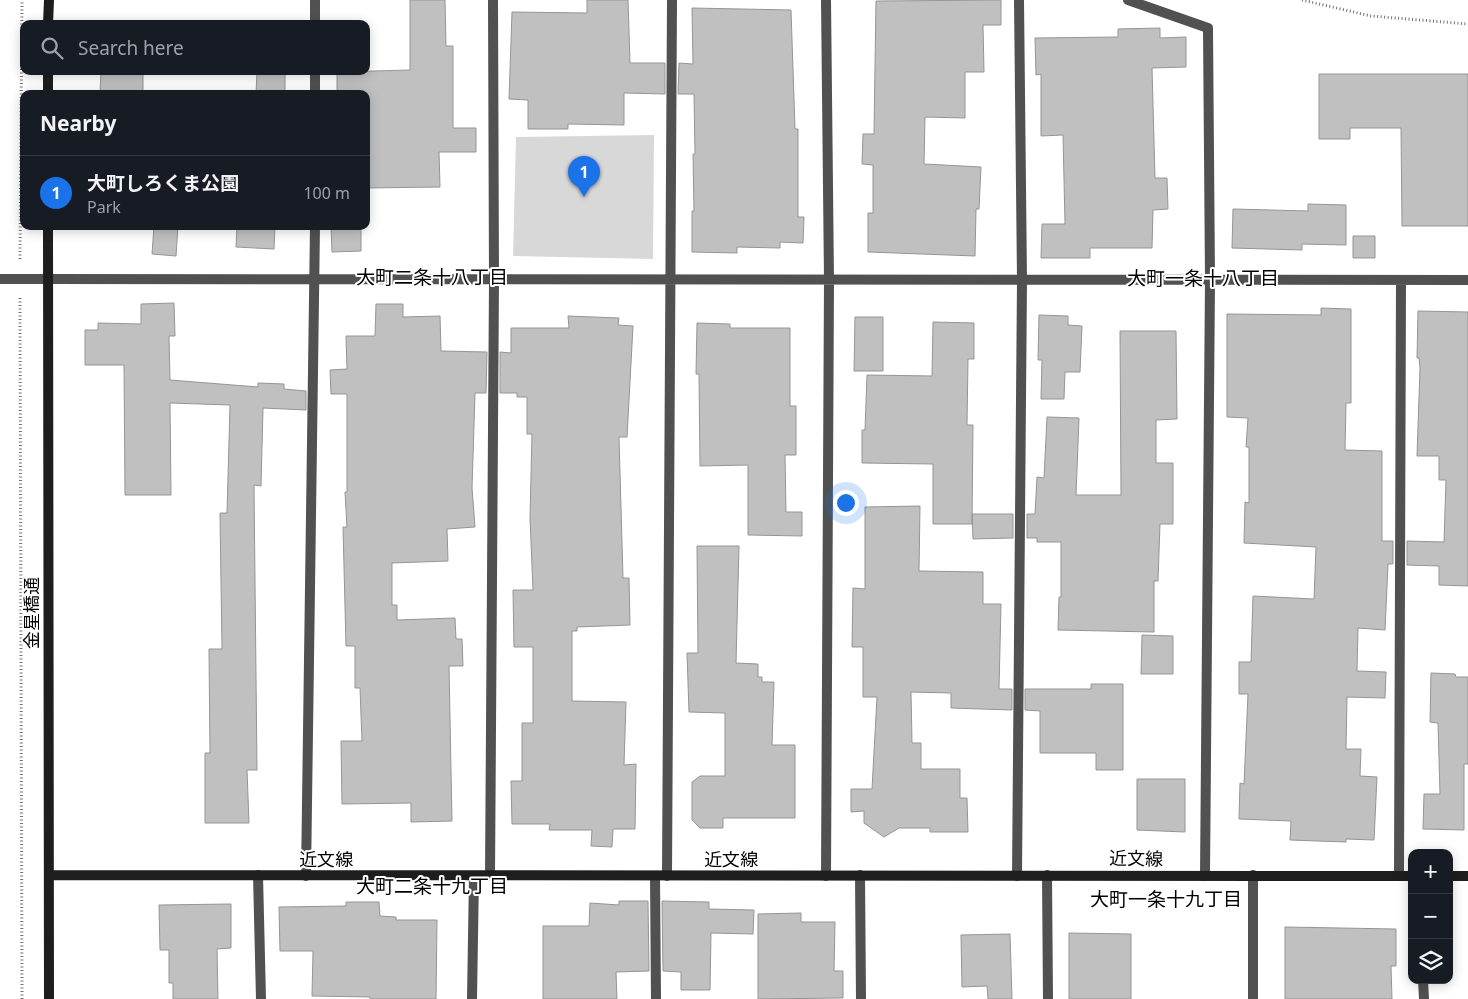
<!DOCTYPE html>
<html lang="en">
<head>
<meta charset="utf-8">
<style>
  body { margin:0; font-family:"Noto Sans","Noto Sans JP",sans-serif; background:#20242c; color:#f1f3f6 }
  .controls { position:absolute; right:15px; bottom:15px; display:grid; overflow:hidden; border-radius:10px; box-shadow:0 2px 12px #0003 }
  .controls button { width:45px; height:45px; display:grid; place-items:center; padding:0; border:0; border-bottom:1px solid #363941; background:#171b24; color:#f1f3f6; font:25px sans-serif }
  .you { position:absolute; left:845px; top:502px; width:18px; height:18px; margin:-12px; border:4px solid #fff; border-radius:50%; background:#1a73e8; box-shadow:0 0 0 8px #1a73e833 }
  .badge { display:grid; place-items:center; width:32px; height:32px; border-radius:50%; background:#1a73e8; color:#fff; font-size:16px; font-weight:700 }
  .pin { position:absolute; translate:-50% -41px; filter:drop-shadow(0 1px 2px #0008) }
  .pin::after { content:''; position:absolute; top:26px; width:18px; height:15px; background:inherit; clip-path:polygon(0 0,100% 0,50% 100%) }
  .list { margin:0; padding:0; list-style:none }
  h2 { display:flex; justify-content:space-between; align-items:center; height:65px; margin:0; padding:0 20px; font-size:21px }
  h2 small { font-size:16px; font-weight:400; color:#9ea1a6 }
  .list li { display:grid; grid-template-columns:32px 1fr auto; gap:15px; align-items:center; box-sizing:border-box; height:75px; padding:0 20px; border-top:1px solid #363941 }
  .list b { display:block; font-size:19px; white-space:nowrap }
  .list p { margin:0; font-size:16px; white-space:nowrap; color:#9ea1a6 }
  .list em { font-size:16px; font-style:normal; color:#9ea1a6 }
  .icon { flex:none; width:28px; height:28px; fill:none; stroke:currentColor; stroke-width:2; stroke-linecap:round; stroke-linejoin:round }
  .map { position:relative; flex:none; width:1468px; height:999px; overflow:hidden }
  .search { position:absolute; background:#171b24; box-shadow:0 2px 12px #0003; left:20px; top:20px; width:350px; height:55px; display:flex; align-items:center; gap:12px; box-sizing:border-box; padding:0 18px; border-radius:10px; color:#9ea1a6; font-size:19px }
  .panel { position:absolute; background:#171b24; box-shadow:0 2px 12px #0003; left:20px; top:90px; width:350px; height:140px; border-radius:10px }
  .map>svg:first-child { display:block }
  .green { fill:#d8d8d8 }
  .building { fill:#c0c0c0; stroke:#959595 }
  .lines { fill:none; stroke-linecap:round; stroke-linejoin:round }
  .path { stroke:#737373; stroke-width:3; stroke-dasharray:1 2.5; stroke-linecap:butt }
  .lane { stroke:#515151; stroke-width:10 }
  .street { stroke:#515151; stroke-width:10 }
  .secondary { stroke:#1e1e1e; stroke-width:10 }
  .labels { text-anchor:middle; stroke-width:4; stroke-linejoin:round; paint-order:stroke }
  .street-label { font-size:18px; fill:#000; stroke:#fff }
  .neighbourhood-label { font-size:19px; fill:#000; stroke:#fff }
</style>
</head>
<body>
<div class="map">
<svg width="1468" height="999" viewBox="0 0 1468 999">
  <rect width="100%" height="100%" fill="#fff"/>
  <path class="green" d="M 654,135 L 653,259 L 513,256 L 516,137 Z"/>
  <path class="building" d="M 410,0 L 445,0 L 446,46 L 453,46 L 453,128 L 476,128 L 476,152 L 439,152 L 440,187 L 366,188 L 366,94 L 337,94 L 337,72 L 410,70 Z
    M 587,0 L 628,0 L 630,63 L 665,63 L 665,94 L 624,93 L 624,125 L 568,124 L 568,129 L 528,129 L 528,100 L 509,99 L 512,12 L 587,13 Z
    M 1001,0 L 1001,25 L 983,25 L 984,72 L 965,72 L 965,118 L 925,117 L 924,164 L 981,167 L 979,209 L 976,209 L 975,256 L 868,252 L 868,213 L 873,213 L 873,165 L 862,164 L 863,134 L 874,134 L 876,1 Z
    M 692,8 L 791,10 L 795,129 L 798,129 L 798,217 L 804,217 L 803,243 L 780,242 L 780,248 L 737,247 L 737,253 L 692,252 L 692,211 L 694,211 L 693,154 L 695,154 L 694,94 L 678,94 L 679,63 L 693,64 Z
    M 1160,28 L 1160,38 L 1186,37 L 1186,67 L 1152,68 L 1155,178 L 1167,178 L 1168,209 L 1153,210 L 1152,248 L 1090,248 L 1090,258 L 1041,258 L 1042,224 L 1065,224 L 1063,135 L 1041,136 L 1041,74 L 1036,75 L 1035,38 L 1118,37 L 1118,29 Z
    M 101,71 L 143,71 L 143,94 L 100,94 Z
    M 257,71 L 285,71 L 285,94 L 256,94 Z
    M 1319,74 L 1468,74 L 1468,226 L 1402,226 L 1401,128 L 1350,128 L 1350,139 L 1319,139 Z
    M 1308,204 L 1346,205 L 1346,245 L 1302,244 L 1302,250 L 1232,248 L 1233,209 L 1308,211 Z
    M 154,226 L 178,226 L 176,256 L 152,254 Z
    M 237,226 L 275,226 L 274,249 L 236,247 Z
    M 331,226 L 361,226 L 361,251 L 332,252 Z
    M 1353,236 L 1375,236 L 1375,258 L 1353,258 Z
    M 174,303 L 175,336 L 169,336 L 170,380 L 258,387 L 258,383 L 284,384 L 284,389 L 306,391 L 306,410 L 263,408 L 261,486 L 254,485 L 257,770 L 247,770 L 249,823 L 205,823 L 205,753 L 210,753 L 209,649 L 222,649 L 220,513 L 227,513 L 230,405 L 170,403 L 171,495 L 125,495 L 124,365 L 85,365 L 85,330 L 98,330 L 98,323 L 141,324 L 141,304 Z
    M 376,304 L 403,304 L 403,317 L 440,316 L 441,351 L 487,352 L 486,393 L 475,393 L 472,488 L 475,527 L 447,529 L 448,561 L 392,563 L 392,605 L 397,605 L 397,620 L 455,618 L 456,639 L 462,639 L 463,666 L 449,666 L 452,821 L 411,822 L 411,803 L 342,804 L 341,741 L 362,741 L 360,688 L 355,688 L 355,646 L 346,646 L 343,527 L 347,527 L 345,492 L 347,492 L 347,394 L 331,394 L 330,370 L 347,369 L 346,336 L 375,336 Z
    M 1321,308 L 1351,309 L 1351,403 L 1346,403 L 1345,450 L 1382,451 L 1382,541 L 1393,541 L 1393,564 L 1388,564 L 1385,630 L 1358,628 L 1357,671 L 1386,672 L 1385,698 L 1347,697 L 1346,749 L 1361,749 L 1360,776 L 1377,777 L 1374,840 L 1346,839 L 1346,842 L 1290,840 L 1291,821 L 1239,819 L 1240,783 L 1244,784 L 1248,694 L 1239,694 L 1239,662 L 1251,662 L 1253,596 L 1314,599 L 1316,547 L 1244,543 L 1245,502 L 1249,503 L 1249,447 L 1246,447 L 1248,418 L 1227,417 L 1227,314 L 1321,315 Z
    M 1418,311 L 1468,312 L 1468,586 L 1439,585 L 1439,566 L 1407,565 L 1407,541 L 1444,542 L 1446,480 L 1439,480 L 1439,456 L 1417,456 L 1420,368 L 1419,358 L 1417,358 Z
    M 1039,315 L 1068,316 L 1068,325 L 1082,326 L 1080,372 L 1065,372 L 1064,399 L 1041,399 L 1042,360 L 1038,360 Z
    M 568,316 L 619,318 L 618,325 L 633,326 L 627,437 L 619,437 L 623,578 L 629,578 L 630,625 L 577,627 L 577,631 L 572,631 L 572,701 L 626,702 L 624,765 L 636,764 L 635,829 L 613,829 L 612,847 L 591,846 L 592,830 L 549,830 L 550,824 L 512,824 L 511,781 L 522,781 L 522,723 L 533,723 L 533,647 L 514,647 L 513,590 L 533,590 L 530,518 L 532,434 L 527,434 L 527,397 L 517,397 L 517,393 L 500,393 L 500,352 L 511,353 L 511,328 L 569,328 Z
    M 855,317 L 883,317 L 883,371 L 854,371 Z
    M 933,322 L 974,323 L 974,359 L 968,359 L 967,425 L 973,425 L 972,524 L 933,524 L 933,464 L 862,463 L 862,430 L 865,430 L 867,375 L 932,376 Z
    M 697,323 L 730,324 L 730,328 L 790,328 L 790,406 L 796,406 L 796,455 L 785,455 L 786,512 L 802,512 L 802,536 L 748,535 L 748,465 L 700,466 L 699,374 L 696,374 Z
    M 1120,331 L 1176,331 L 1177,419 L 1156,420 L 1156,463 L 1173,463 L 1173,524 L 1160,524 L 1158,581 L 1154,581 L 1154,632 L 1058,630 L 1059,597 L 1061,597 L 1061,542 L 1037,542 L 1037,538 L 1027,538 L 1027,514 L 1035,514 L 1037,477 L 1044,478 L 1047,417 L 1079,418 L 1076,495 L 1121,495 Z
    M 920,506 L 919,571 L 983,572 L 983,604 L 1001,604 L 999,689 L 1012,689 L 1012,710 L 951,708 L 951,693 L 911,692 L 912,743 L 921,743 L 921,769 L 960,769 L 960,798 L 967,798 L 968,832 L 930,832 L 930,828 L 899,828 L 884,837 L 864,823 L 864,811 L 851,812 L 851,789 L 872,789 L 877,697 L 863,697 L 863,647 L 852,647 L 853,588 L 865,589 L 865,507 Z
    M 972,514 L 1013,514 L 1013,538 L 973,539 Z
    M 697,546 L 739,546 L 736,663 L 758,664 L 758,677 L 762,677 L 762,682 L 774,682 L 772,745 L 795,745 L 795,818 L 723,818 L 723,828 L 700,828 L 692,820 L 692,782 L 700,776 L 725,776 L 725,713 L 689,712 L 687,653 L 698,653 Z
    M 1142,635 L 1173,636 L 1173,674 L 1141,674 Z
    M 1431,673 L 1455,674 L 1456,677 L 1468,677 L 1468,764 L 1464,764 L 1464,830 L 1423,829 L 1424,794 L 1440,794 L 1438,723 L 1430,722 Z
    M 1091,684 L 1123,684 L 1123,770 L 1096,770 L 1096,753 L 1040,753 L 1040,711 L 1025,710 L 1025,689 L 1091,689 Z
    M 1137,779 L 1185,779 L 1185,832 L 1137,830 Z
    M 619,901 L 648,901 L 649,971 L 616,972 L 617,999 L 543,999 L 543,926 L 589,926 L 590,903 L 619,905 Z
    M 662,901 L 709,902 L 709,909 L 754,910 L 753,934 L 711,933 L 710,990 L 681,990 L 681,972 L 663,971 Z
    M 346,902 L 379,902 L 380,916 L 396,917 L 396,920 L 437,920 L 436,999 L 370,999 L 370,997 L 312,996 L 313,951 L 280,951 L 279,907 L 346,906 Z
    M 231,904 L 231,948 L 217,949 L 218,999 L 173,999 L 173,983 L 169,983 L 169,950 L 160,950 L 159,905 Z
    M 801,913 L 801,922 L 835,922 L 834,971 L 843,971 L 843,998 L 758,999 L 758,914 Z
    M 1285,927 L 1396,929 L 1396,966 L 1391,966 L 1392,999 L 1285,999 Z
    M 1069,933 L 1131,934 L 1131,999 L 1069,999 Z
    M 1010,934 L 1012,999 L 988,999 L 987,986 L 962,987 L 961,935 Z"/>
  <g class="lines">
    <path class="path" d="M 1302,0 L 1371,16 L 1468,24
      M 20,259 L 22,0
      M 20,298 L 22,999"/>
    <path class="lane" d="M 0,279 L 47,279"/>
    <path class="street" d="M 1128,0 L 1208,28 L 1210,280 L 1205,876
      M 315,24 L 315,0
      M 315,94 L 315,71
      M 47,279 L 1468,280
      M 258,875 L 261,999
      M 860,875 L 861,999
      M 1047,875 L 1048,999
      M 1253,875 L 1253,999
      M 1399,875 L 1401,280
      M 306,876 L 315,226
      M 490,876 L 494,280 L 493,0
      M 655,876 L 656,999
      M 667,876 L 672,0
      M 826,876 L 829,280 L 826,0
      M 1017,876 L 1022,280 L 1019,0
      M 1423,980 L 1424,999
      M 472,999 L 474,876"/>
    <path class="secondary" d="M 48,24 L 49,0
      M 48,94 L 48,71
      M 48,226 L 49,999
      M 49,875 L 1412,876
      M 1449,876 L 1468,876"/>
  </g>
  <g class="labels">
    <g class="street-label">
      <text transform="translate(32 613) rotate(-90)" y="6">金星橋通</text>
      <text transform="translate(1136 859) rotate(1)" y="6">近文線</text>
      <text x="326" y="866">近文線</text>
      <text x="731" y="866">近文線</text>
    </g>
    <g class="neighbourhood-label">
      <text x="432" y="284">大町二条十八丁目</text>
      <text x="1203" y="285">大町一条十八丁目</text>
      <text x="432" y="893">大町二条十九丁目</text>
      <text x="1166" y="906">大町一条十九丁目</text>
    </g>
  </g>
</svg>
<div class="controls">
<button>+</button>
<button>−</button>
<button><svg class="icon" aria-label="layers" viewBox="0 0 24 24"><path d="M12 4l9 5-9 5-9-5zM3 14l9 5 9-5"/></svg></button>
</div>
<div class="you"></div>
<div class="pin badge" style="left:584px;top:197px">1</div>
<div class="search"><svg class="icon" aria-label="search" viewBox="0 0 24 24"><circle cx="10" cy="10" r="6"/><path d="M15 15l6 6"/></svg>Search here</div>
<section class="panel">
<h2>Nearby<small></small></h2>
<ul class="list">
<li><span class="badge">1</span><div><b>大町しろくま公園</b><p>Park</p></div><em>100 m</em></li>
</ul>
</section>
</div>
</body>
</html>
